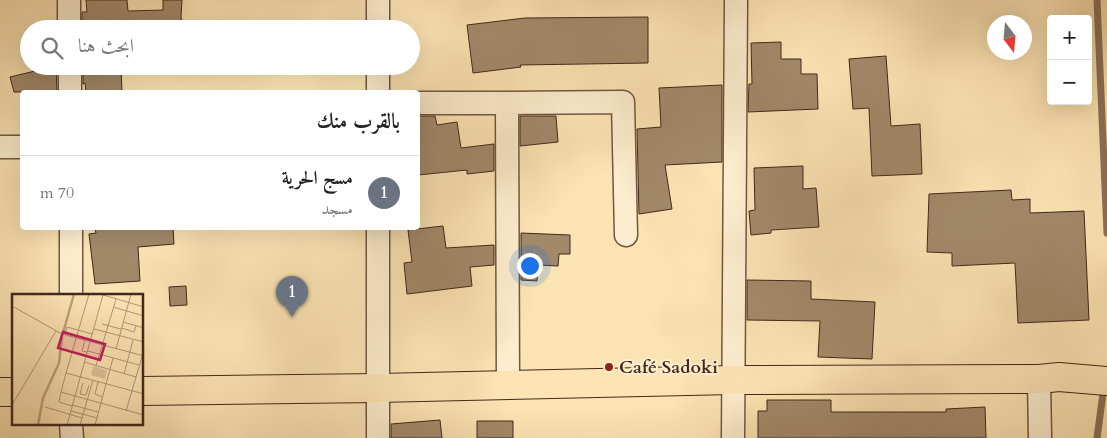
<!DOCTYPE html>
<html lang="ar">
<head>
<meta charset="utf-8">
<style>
  body { margin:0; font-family:Cardo,Amiri,serif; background:#f6f6f6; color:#222; direction:rtl }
  .controls { position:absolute; right:15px; top:15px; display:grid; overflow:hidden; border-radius:5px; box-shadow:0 5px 20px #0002 }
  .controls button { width:45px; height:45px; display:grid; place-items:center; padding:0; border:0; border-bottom:1px solid #e0e0e0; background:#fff; color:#222; font:25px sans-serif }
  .compass { position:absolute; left:987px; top:15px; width:45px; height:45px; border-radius:50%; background:#fff; box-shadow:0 5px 20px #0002; rotate:164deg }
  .you { position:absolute; left:529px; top:265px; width:18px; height:18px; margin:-12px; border:4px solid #fff; border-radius:50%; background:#1a73e8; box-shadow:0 0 0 8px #1a73e833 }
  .badge { display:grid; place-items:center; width:32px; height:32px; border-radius:50%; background:#8f2418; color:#fff; font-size:16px; font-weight:700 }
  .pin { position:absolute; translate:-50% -41px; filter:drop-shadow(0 1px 2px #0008) }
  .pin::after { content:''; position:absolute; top:26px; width:18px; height:15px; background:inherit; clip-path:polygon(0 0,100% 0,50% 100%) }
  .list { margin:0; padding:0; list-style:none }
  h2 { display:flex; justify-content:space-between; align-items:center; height:65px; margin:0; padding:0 20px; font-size:21px }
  h2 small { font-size:16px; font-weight:400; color:#767676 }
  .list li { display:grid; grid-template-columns:32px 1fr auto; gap:15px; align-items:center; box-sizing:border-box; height:75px; padding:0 20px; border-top:1px solid #e0e0e0 }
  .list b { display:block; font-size:19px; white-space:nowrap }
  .list p { margin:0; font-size:16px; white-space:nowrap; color:#767676 }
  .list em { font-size:16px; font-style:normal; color:#767676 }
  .icon { flex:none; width:28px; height:28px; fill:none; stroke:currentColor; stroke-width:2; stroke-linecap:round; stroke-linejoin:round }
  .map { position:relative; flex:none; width:1107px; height:438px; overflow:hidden; direction:ltr }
  .search { position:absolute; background:#fff; box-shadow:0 5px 20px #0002; left:20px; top:20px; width:400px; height:55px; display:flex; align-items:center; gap:12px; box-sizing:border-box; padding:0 18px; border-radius:28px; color:#767676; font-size:19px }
  .panel { position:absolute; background:#fff; box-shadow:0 5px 20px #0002; left:20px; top:90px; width:400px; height:140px; border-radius:5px; direction:rtl }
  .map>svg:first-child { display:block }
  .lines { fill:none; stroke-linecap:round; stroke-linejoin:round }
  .stream { stroke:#8b7257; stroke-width:7 }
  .building { fill:#a2896a; stroke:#41281b }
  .minor-casing { stroke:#705741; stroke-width:25 }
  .primary-casing { stroke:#41281b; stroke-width:30 }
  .minor { stroke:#fdedce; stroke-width:22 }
  .primary { stroke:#fce3b3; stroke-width:28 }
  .poi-dot { fill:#8f2418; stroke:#fdedce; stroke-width:2 }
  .labels { text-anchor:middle; stroke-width:4; stroke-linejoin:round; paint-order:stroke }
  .poi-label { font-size:18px; font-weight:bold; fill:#41281b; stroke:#fdedce; text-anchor:start }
  .inset-river { fill:none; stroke:#bca37f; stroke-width:2.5 }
  .inset-road { fill:none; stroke:#b19876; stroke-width:1 }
  .view { fill:#c2185b; fill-opacity:0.15; stroke:#c2185b; stroke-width:2.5 }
  .inset-edge { fill:none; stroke:#41281b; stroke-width:2.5 }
</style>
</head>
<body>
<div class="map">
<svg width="1107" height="438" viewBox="0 0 1107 438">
  <rect width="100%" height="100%" fill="#fce3b3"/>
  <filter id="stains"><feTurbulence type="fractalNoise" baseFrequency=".004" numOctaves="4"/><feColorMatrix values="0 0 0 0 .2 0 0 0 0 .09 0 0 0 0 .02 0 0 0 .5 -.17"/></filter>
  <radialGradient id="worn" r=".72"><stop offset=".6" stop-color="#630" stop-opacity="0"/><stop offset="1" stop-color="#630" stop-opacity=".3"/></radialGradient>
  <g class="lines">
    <path class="stream" d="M 1097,0 L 1107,233
      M 1097,438 L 1104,386"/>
  </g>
  <path class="building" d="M 86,0 L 127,0 L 128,11 L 163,10 L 163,0 L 182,0 L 181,17 L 183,29 L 82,29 L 82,12 L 87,12 Z
    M 648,17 L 648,63 L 520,65 L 521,67 L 473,73 L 467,25 L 525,18 Z
    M 781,42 L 781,59 L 801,59 L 801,74 L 817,74 L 818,109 L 748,112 L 749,84 L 752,84 L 751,43 Z
    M 886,56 L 891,126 L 920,124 L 922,174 L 872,176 L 869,108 L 853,109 L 849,59 Z
    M 56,66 L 57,90 L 48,92 L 14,92 L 10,77 Z
    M 121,66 L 122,92 L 86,92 L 85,83 L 83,84 L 83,68 Z
    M 722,85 L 722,162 L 665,165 L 672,209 L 639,214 L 637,129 L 661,127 L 659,88 Z
    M 418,116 L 435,116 L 437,125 L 457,122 L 461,148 L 494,144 L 494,171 L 467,174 L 467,170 L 418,175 Z
    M 520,116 L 556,116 L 558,142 L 520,146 Z
    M 803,166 L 803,189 L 816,188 L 819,227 L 771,230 L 771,233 L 751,235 L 749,211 L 755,210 L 754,168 Z
    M 1011,190 L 1012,200 L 1030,199 L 1030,213 L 1084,211 L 1089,320 L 1018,323 L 1015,263 L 952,266 L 952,253 L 927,252 L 929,194 Z
    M 443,226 L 446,248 L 494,245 L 494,265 L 470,267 L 472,286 L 407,294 L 404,263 L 412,262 L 408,230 Z
    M 95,228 L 173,228 L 174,244 L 138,247 L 140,281 L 95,284 L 89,234 L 96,233 Z
    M 521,233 L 570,235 L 570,254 L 559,254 L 558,266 L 538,265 L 537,281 L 521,280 Z
    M 747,280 L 811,281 L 811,299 L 875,302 L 872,359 L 818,357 L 820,321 L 747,320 Z
    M 186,286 L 187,305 L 170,306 L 169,287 Z
    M 767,400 L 831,400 L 831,412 L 946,412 L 946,409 L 985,407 L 986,438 L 758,438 L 758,411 L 767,411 Z
    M 440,420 L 442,438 L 391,438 L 391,424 Z
    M 477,421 L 513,421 L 513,438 L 477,438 Z"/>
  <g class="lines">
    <g class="minor-casing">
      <path id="minor" d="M 69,0 L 69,29
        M 378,0 L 378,29
        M 70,66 L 70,92
        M 378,66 L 378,92
        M 418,103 L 507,103 L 508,386
        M 507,103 L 623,102 L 626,235
        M 0,147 L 22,147
        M 378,228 L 378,438
        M 71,296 L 71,228
        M 1039,379 L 1040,438
        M 71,424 L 72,438
        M 733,438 L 736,0"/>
    </g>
    <g class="primary-casing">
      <path id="primary" d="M 142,391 L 378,388 L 733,380 L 1039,379 L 1059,377 L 1107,381
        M 0,392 L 14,392"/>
    </g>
    <use href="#minor" class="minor"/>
    <use href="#primary" class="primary"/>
  </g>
  <circle class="poi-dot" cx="609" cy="367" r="5"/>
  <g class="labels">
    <g class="poi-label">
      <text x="619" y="373">Café Sadoki</text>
    </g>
  </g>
  <g transform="translate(12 294)">
    <rect width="131" height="131" fill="#fce3b3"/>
    <path d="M 81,72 L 95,76 L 93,85 L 79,81 Z" fill="#dcc399"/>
    <path class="inset-river" d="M 51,39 L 62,0M 26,131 L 31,104 L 47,69 L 50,43"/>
    <path class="inset-road" d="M 77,0 L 54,79 L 132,100M 88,0 L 132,13M 0,12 L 50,40 L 132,62M 101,13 L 132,22M 111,28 L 132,34M 90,30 L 109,35M 110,34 L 122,38 L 124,32M 82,35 L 132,48M 53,41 L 55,33 L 80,40M 73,46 L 70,57 L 75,58M 104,55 L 119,0M 76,57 L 127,71M 72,68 L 124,83M 84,72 L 104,5M 54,79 L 49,98 L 63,102M 112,80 L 121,46M 86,88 L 83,100 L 91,103M 71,89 L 68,100 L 74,101 L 77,91M 49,98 L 47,108 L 60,112M 63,102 L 132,121M 0,111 L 44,37M 60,111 L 86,118M 33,113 L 70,124M 59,117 L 85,124M 114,117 L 132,56M 55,131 L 91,1M 68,131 L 81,86M 83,131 L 101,64"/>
    <path class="view" d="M 51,38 L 93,50 L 88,66 L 46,54 Z"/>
    <rect width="131" height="131" class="inset-edge"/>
  </g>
  <rect width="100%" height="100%" filter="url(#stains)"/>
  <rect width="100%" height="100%" fill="url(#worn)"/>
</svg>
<div class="controls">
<button>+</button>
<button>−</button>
</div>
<svg class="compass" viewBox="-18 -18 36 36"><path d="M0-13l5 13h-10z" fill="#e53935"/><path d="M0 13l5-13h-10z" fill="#767676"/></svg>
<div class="you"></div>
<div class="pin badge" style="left:292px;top:317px;background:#6b7280">1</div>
<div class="search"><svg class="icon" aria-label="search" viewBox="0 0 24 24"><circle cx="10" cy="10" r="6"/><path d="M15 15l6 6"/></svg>ابحث هنا</div>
<section class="panel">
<h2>بالقرب منك<small></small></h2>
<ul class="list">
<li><span class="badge" style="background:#6b7280">1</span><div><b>مسج الحرية</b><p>مسجد</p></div><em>70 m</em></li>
</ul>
</section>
</div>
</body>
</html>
